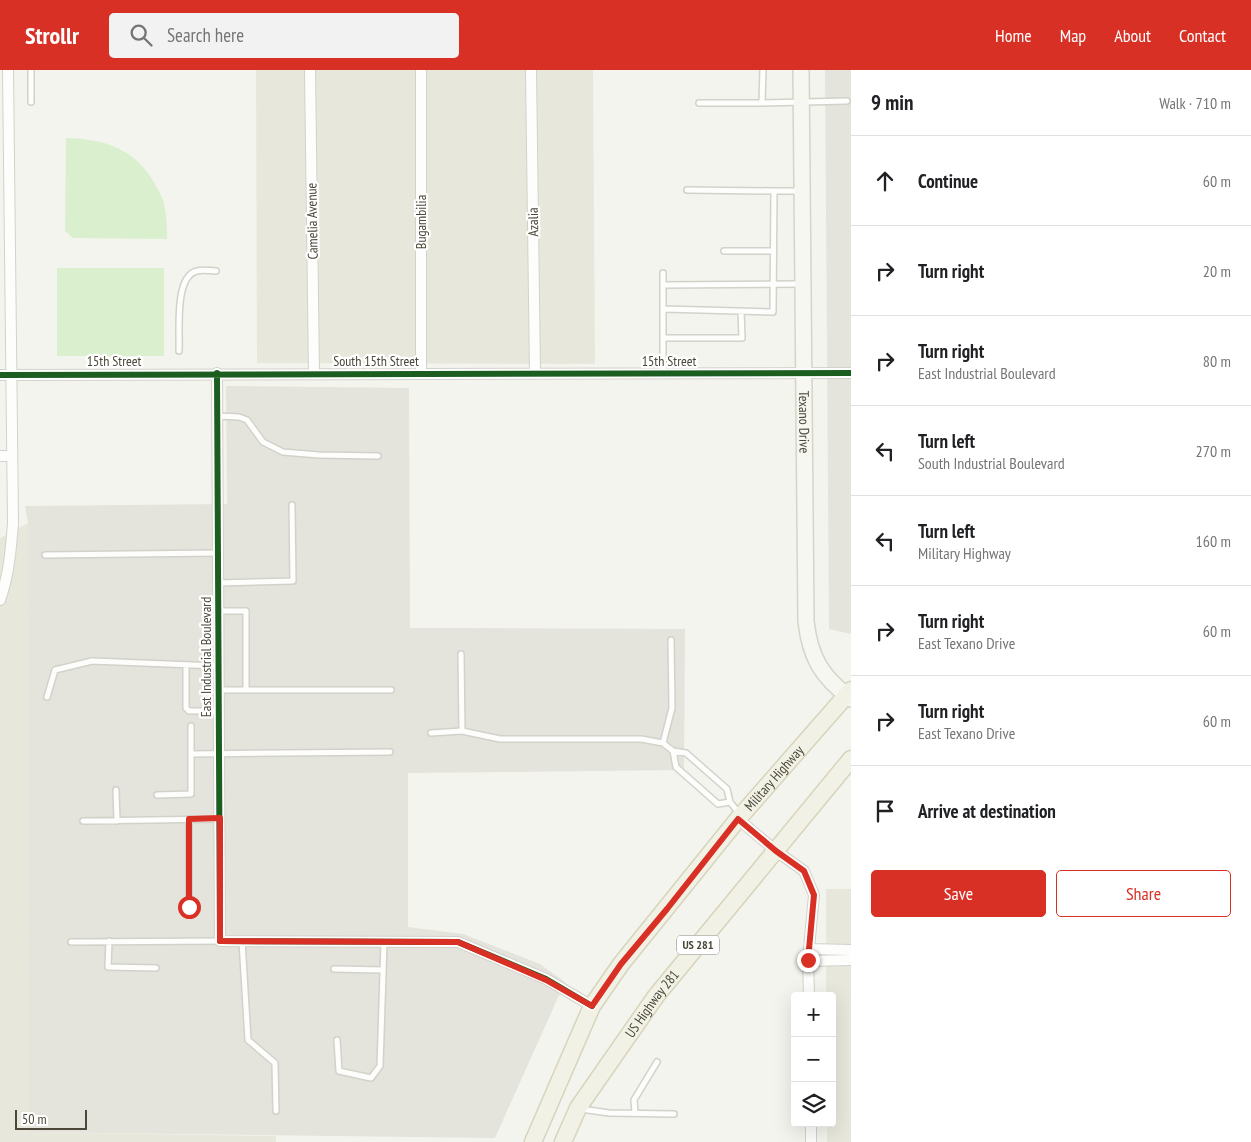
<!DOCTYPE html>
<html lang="en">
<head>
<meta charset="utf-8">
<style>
  body { margin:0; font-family:"PT Sans Narrow",sans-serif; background:#f2f2f2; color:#202124 }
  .controls { position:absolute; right:15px; bottom:15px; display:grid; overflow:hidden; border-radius:5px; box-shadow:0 5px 20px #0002 }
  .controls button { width:45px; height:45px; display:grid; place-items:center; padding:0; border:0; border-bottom:1px solid #e0e0e0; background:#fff; color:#202124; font:25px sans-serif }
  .scale { position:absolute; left:15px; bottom:12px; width:72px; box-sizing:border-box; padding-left:5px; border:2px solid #4b4839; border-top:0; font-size:14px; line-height:18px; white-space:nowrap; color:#4b4839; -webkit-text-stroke:4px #fff; paint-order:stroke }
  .stop { position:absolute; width:15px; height:15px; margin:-11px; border:4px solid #d93025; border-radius:50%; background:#fff }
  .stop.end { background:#d93025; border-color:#fff; box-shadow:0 1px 5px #0008 }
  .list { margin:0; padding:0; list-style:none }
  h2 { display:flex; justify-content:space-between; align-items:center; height:65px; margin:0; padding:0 20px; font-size:21px }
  h2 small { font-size:16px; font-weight:400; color:#757577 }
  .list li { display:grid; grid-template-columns:32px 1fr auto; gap:15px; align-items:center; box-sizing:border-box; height:90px; padding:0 20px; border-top:1px solid #e0e0e0 }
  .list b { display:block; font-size:19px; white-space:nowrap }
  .list p { margin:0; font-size:16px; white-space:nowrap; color:#757577 }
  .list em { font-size:16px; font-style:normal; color:#757577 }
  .actions { display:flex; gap:10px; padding:15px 20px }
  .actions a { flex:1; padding:11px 0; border:1px solid #d93025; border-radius:5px; text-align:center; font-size:18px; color:#d93025 }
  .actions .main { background:#d93025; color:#fff }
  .icon { flex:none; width:28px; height:28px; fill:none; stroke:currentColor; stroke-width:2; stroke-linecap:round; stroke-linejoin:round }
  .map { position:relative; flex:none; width:851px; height:1072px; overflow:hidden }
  header { display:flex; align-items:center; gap:30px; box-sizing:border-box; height:70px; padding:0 25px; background:#d93025; color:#fff }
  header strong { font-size:24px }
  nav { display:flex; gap:28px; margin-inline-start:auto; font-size:18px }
  .search { width:350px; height:45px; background:#f2f2f2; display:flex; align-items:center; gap:12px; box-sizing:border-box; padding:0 18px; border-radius:5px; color:#757577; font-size:19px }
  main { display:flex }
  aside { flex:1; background:#fff }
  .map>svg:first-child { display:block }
  .residential { fill:#e7e7dc }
  .industrial { fill:#e4e3dc }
  .green { fill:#daefce }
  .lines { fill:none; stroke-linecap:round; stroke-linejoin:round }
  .lane-casing { stroke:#d2d2cb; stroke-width:8 }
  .street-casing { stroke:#d2d2cb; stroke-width:12 }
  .secondary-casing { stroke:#d4d4c7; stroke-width:18 }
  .primary-casing { stroke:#d6d5bb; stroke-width:19 }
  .lane { stroke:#fdfdfc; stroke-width:5 }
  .street { stroke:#fdfdfc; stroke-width:10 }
  .secondary { stroke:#f7f7f1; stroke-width:15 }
  .primary { stroke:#f2f1e6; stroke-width:16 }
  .cycleway-casing { stroke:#fff; stroke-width:9 }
  .cycleway { stroke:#1b5e20; stroke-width:6 }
  .route { stroke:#d93025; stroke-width:6 }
  .labels { text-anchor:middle; stroke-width:4.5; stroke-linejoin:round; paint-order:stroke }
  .shield { fill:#fff; stroke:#817f74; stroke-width:1 }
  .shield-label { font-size:12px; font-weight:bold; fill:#4b4839 }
  .street-label { font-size:14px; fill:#4b4839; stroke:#fff }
</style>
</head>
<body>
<header>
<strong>Strollr</strong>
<div class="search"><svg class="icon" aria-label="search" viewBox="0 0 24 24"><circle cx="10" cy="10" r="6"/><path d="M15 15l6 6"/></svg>Search here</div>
<nav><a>Home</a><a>Map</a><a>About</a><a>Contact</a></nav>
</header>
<main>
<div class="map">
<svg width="851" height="1072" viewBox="0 0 851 1072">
  <rect width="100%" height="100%" fill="#f4f4ee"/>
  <path class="residential" d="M 256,0 L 593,0 L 595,294 L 257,293 Z
    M 28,453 L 29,1062 L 276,1066 L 276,1072 L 0,1072 L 0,468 Z
    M 826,819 L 851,819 L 851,1072 L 827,1072 L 827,1053 L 832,1053 L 832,926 L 826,926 Z"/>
  <path class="industrial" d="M 825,0 L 851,0 L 851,564 L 829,559 Z
    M 226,316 L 409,318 L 410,558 L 685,559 L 684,700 L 408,703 L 408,857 L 463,864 L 540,894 L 565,912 L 495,1068 L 29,1062 L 28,453 L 25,436 L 227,434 Z"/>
  <path class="green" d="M 66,68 C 105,69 137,79 156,116 C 159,122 163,128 164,134 C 167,146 167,157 167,169 L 73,168 L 65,161 Z
    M 57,198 L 164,198 L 164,286 L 57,286 Z"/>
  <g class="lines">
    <g class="lane-casing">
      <path id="lane" d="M 763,0 L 762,33 L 847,31
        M 31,32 L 31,0
        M 699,33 L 762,33
        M 774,121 L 801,121
        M 724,181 L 773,181
        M 664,215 L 802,214
        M 664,239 L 773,242 L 774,121 L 687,120
        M 664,268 L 742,268 L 741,241
        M 179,281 C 180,262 174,206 197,201 C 202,199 210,201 216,201
        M 663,303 L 663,203
        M 217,346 L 239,347 L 247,350 L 263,372 L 283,382 L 319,385 L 378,386
        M 45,485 L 217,483
        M 218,513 L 293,511 L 292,435
        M 218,541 L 246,541 L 246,620
        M 461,584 L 462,661
        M 186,596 L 186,638 L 189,641 L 219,641
        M 219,620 L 391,620
        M 47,627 L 55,600 L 92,591 L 218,596
        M 431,663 L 462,661 L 500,669 L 641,669 L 663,673 L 673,681 L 686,683 L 727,719 L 730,732 L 739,743
        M 663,673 L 672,638 L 671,570
        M 673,681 L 676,697 L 718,734 L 730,732
        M 191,684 L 390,682
        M 116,720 L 117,751
        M 157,725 L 191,724 L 191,656
        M 189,749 L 189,837
        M 83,751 L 219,749
        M 109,871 L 108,897 L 156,898
        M 242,871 L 248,970 L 275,993 L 276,1041
        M 71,872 L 220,871
        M 334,899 L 383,900
        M 337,970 L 339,1001 L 371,1008 L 380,996 L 384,872
        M 581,1039 L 609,1043 L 674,1044
        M 635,1043 L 634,1030 L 657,992"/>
    </g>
    <g class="street-casing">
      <path id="street" d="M 310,0 L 314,303
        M 421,0 L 421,304
        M 531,0 L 535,304
        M 217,303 L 220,871 L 458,872 L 546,909 L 592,936
        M 0,305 L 851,303
        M 0,386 L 12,386
        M 0,530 C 9,505 11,479 13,453 L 8,0
        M 738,749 L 776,781 L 804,801 L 814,825 L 808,889 L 809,926
        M 809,879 L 851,880
        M 808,891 L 851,890
        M 811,1053 L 811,1072"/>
    </g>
    <g class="secondary-casing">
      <g id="secondary">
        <path id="s1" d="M 801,0 L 806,551 C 810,588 822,607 851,629"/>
      </g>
    </g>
    <g class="primary-casing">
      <g id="primary">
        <path id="s2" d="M 533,1072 L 592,936 L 621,894 L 738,749 L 851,620"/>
        <path id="s3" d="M 563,1072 L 578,1038 L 656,926 L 851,689"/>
      </g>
    </g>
    <use href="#lane" class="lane"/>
    <use href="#street" class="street"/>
    <use href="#secondary" class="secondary"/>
    <use href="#primary" class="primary"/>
    <g class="cycleway-casing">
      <path id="cycleway" d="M 217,303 L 220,871 L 458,872 L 546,909 L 592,936
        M 0,305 L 851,303"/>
    </g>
    <use href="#cycleway" class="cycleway"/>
  </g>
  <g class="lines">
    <path class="route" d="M 189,837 L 189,749 L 220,748 L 220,871 L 458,872 L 546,910 L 592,936 L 621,894 L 667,839 L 738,749 L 776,781 L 804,801 L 814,825 L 808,890"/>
  </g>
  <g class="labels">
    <rect class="shield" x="677" y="865.5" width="42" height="19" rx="4"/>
    <g class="shield-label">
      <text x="698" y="879">US 281</text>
    </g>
    <g class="street-label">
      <text transform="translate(312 151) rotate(-91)" y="5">Camelia Avenue</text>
      <text transform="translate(421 152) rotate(-90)" y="5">Bugambilia</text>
      <text transform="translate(533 152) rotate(-91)" y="5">Azalia</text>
      <text x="114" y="296">15th Street</text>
      <text x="376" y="296">South 15th Street</text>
      <text x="669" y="296">15th Street</text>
      <text dy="5" stroke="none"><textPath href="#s1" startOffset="352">Texano Drive</textPath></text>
      <text transform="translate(206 587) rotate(-90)" y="5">East Industrial Boulevard</text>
      <text dy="5" stroke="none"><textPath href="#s2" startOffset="440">Military Highway</textPath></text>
      <text dy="5" stroke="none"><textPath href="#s3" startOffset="165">US Highway 281</textPath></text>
    </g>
  </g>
</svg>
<div class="controls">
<button>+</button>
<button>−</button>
<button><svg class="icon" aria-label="layers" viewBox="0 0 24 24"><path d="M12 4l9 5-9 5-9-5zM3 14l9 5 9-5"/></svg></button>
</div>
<div class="scale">50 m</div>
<div class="stop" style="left:189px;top:837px"></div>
<div class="stop end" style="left:808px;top:890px"></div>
</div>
<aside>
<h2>9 min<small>Walk · 710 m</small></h2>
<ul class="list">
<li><svg class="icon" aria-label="ahead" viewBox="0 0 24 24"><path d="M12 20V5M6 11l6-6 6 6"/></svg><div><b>Continue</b></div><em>60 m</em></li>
<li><svg class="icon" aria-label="right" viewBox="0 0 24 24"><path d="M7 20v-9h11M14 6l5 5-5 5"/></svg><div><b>Turn right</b></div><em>20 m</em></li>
<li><svg class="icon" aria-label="right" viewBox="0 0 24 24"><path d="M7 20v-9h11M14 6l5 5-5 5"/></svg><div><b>Turn right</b><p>East Industrial Boulevard</p></div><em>80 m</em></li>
<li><svg class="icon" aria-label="left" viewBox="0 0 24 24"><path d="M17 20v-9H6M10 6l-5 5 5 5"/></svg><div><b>Turn left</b><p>South Industrial Boulevard</p></div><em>270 m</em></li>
<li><svg class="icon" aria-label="left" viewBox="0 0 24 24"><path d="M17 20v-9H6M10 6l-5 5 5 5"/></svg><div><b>Turn left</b><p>Military Highway</p></div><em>160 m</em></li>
<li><svg class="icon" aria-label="right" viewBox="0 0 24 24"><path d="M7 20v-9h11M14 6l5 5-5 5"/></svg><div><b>Turn right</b><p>East Texano Drive</p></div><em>60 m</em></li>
<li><svg class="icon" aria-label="right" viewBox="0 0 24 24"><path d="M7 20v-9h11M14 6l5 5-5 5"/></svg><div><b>Turn right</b><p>East Texano Drive</p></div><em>60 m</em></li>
<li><svg class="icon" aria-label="arrive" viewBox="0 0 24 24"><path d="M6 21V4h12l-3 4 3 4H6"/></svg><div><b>Arrive at destination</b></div></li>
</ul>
<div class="actions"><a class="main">Save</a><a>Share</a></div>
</aside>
</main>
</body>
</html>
